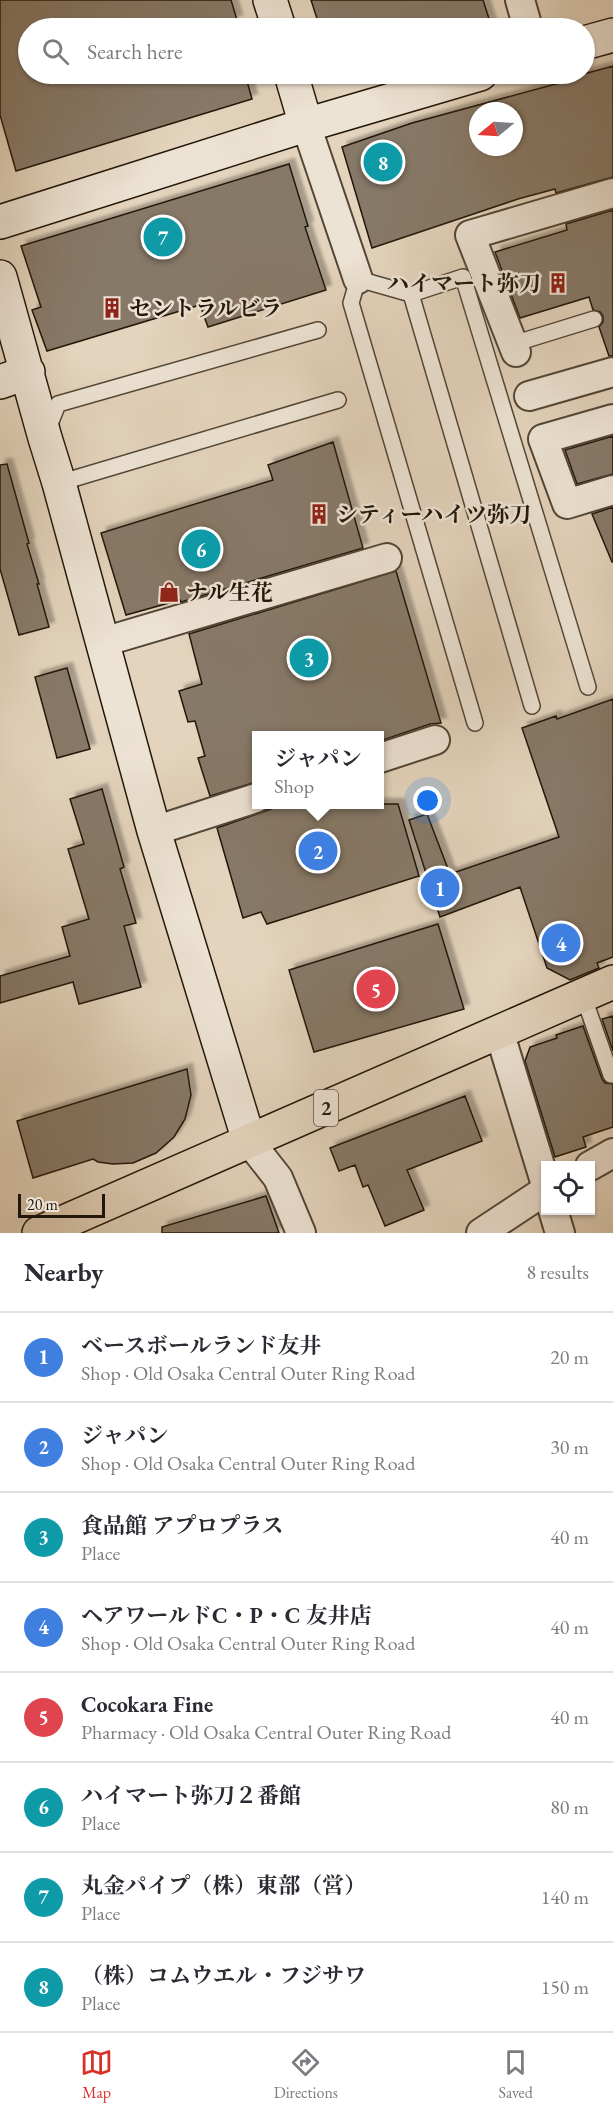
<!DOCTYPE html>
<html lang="en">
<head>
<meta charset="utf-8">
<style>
  body { margin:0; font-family:"EB Garamond","Noto Serif JP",serif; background:#f7f7f7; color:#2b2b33 }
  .controls { position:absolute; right:18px; bottom:18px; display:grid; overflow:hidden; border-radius:0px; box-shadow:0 2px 4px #0004 }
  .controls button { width:54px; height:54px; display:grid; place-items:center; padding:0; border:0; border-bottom:2px solid #e1e1e2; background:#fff; color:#2b2b33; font:30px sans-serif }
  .compass { position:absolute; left:469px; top:102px; width:54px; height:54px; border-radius:50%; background:#fff; box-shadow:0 2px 4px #0004; rotate:252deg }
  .scale { position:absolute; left:18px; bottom:15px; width:87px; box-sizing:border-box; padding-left:6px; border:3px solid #221709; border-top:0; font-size:16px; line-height:21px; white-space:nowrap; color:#221709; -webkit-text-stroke:4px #ede3d4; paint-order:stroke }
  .you { position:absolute; left:428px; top:801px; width:21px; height:21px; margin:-15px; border:4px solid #fff; border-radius:50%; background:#1a73e8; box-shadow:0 0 0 9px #1a73e833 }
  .badge { display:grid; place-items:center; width:39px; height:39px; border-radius:50%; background:#d93025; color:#fff; font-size:20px; font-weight:700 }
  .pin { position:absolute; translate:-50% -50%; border:3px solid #fff; box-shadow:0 2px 6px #0006 }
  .popup { position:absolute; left:252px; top:731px; width:132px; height:78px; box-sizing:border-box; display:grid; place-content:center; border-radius:0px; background:#fff; filter:drop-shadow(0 2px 4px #0005); font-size:20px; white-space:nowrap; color:#7c7c81 }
  .popup b { font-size:22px; color:#2b2b33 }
  .popup::after { content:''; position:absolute; left:50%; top:100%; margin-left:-12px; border:12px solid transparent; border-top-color:#fff }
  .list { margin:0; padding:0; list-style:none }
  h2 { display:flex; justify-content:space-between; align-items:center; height:78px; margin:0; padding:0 24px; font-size:26px }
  h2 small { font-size:20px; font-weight:400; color:#7c7c81 }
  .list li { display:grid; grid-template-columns:39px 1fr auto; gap:18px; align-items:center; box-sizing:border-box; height:90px; padding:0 24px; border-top:2px solid #e1e1e2 }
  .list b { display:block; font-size:22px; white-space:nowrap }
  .list p { margin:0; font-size:20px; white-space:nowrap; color:#7c7c81 }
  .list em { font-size:20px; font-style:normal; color:#7c7c81 }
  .icon { flex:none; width:33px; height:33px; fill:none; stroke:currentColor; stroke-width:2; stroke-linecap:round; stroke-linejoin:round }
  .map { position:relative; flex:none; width:613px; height:1233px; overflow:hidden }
  .search { position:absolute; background:#fff; box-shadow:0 2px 4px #0004; left:18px; right:18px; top:18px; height:66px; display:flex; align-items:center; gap:15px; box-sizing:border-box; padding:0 21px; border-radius:33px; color:#7c7c81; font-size:22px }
  .sheet { height:798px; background:#fff }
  nav { display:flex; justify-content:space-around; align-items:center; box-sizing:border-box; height:84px; border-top:2px solid #e1e1e2; background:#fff; font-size:16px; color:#7c7c81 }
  nav a { display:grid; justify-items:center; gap:3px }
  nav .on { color:#d93025 }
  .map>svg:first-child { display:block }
  .building { fill:#877967; stroke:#221709; stroke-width:1.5; fill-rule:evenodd; filter:url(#shadow) }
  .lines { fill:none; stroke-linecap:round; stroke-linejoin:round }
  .lane-casing { stroke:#524636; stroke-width:18 }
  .street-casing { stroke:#524636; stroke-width:32 }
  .secondary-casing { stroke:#221709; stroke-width:36 }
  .primary-casing { stroke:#221709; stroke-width:36 }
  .lane { stroke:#ede3d4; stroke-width:15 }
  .street { stroke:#ede3d4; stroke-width:28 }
  .secondary { stroke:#ede3d4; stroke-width:33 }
  .primary { stroke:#e4d4bd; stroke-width:33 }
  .labels { text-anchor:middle; stroke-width:5; stroke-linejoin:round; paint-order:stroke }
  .shield { fill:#ede3d4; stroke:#5f5446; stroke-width:1.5 }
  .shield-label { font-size:21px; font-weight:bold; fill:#221709 }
  .poi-label { font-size:22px; font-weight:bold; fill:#221709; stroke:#ede3d4; text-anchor:start }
</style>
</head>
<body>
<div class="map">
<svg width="613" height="1233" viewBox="0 0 613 1233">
  <defs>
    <filter id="shadow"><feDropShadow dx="5.5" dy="-5.5" stdDeviation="1.5" flood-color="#0004"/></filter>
  </defs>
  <rect width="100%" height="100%" fill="#e4d4bd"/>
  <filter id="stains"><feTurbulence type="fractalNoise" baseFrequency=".00333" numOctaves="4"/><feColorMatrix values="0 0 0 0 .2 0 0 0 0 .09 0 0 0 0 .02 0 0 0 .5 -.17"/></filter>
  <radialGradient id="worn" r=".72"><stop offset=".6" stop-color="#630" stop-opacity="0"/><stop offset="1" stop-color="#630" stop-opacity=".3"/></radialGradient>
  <path class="building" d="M 0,0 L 231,0 L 237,20 L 212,28 L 28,28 L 28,74 L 245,74 L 252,99 L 16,171 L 0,115 Z
    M 311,0 L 483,0 L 492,28 L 320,28 Z
    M 613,66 L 613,177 L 556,193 L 555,189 L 518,199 L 372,248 L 342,147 L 412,123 L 563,82 L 562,80 ZM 478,111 L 514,111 L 514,147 L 478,147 Z
    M 289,164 L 308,226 L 305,227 L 326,290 L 208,327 L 200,305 L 47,351 L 32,310 L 41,307 L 21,246 Z
    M 613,210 L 613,356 L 609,356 L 599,327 L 603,322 L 603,316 L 600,312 L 593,310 L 589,297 L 520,318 L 495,252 L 567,230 L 566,224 Z
    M 613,436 L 613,474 L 577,484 L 565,450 Z
    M 333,442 L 363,548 L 181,602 L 180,600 L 126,615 L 101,533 L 273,480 L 268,465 Z
    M 7,464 L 29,543 L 27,544 L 39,584 L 37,584 L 49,627 L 19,635 L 0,569 L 0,465 Z
    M 613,507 L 613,562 L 612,562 L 592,514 Z
    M 396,571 L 441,723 L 430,724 L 380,741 L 380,735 L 256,735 L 256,782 L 210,796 L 198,758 L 205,756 L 195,721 L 188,722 L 179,691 L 202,684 L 189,634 Z
    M 67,668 L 90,749 L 57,758 L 35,677 Z
    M 613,699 L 613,957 L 597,963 L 599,968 L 570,980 L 547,968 L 520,887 L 440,917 L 409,820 L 427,814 L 450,874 L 559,837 L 522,728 L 556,716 L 557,719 Z
    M 102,789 L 124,867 L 120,869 L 136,923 L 124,926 L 141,987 L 79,1004 L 73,982 L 0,1003 L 0,976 L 70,956 L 62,927 L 89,919 L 68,849 L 84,844 L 70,799 Z
    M 285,804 L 398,804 L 419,876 L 267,924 L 261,912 L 243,918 L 217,828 Z
    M 438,924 L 464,1009 L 314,1052 L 289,970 Z
    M 613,1016 L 613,1051 L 602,1019 Z
    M 583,1026 L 602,1079 L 605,1083 L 613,1084 L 613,1127 L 583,1137 L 586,1147 L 555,1157 L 525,1061 L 530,1047 L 557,1038 L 556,1035 Z
    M 187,1069 L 191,1095 L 185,1119 L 174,1137 L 156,1153 L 133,1163 L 113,1164 L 98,1162 L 93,1159 L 33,1178 L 17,1121 Z
    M 465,1096 L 482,1141 L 407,1170 L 424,1210 L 385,1226 L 368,1185 L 363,1187 L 355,1165 L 339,1171 L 330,1148 Z
    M 266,1196 L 279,1233 L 162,1233 L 162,1227 Z"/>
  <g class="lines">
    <g class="lane-casing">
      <path id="lane" d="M 411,294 L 358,279 L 351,303 L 475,723
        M 513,344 L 594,319
        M 48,429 L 58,404 L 318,330
        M 59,483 L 338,400
        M 532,706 L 411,294 L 463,277 L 588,687
        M 583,995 L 611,1075"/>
    </g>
    <g class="street-casing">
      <path id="street" d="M 520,0 L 528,28
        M 306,125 L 358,279
        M 516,352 L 470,235 L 613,193
        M 529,396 L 613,372
        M 613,419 L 543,439 L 567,504 L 613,490
        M 103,642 L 387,558
        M 380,758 L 435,740
        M 154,831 L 256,798
        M 499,1031 L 546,1185
        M 249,1141 L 278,1178 L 301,1233
        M 590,1166 L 613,1153
        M 553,1210 L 560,1233
        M 481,1233 L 546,1190"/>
    </g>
    <g class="secondary-casing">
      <path id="secondary" d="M 270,0 L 279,28
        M 584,43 L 613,35
        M 291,74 L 306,125
        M 0,222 L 306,125 L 480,74
        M 0,277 L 45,438 L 59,483 L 154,831 L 249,1141
        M 0,382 L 28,372"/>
    </g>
    <g class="primary-casing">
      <path id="primary" d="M 39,1233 L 613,982"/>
    </g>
    <use href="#lane" class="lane"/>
    <use href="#street" class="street"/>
    <use href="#secondary" class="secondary"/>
    <use href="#primary" class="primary"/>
  </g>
  <defs>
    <g id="building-bare" transform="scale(1.62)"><path d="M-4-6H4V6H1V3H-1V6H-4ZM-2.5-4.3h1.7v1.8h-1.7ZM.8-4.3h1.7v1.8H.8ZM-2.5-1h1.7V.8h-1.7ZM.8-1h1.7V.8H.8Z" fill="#8f2418" stroke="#ede3d4" stroke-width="2.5" paint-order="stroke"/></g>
    <g id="shop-bare" transform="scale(1.62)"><path d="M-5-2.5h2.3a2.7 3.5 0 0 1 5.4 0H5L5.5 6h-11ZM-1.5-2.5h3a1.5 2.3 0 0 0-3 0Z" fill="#8f2418" stroke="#ede3d4" stroke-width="2.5" paint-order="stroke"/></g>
  </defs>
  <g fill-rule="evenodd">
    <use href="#building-bare" x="558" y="283"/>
    <use href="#building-bare" x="112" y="308"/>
    <use href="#building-bare" x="319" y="514"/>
    <use href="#shop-bare" x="169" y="592"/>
  </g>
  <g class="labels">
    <rect class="shield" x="314" y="1090" width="24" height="36" rx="4.5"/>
    <g class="shield-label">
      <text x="326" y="1115">2</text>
    </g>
    <g class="poi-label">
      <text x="541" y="291" text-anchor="end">ハイマート弥刀</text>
      <text x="129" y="316">セントラルビラ</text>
      <text x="336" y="522">シティーハイツ弥刀</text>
      <text x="186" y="600">ナル生花</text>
    </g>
  </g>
  <rect width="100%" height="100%" filter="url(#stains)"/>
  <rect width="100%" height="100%" fill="url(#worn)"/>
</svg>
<div class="controls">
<button><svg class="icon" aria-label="locate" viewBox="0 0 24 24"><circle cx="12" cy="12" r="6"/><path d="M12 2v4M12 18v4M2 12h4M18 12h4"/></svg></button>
</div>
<svg class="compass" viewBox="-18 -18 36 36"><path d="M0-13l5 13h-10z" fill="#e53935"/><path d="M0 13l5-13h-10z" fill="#7c7c81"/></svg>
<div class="scale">20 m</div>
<div class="you"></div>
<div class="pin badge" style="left:440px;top:888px;background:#3f7fe0">1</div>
<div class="pin badge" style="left:318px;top:851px;background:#3f7fe0">2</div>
<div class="popup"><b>ジャパン</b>Shop</div>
<div class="pin badge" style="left:309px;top:658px;background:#0f9aa8">3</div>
<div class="pin badge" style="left:561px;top:943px;background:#3f7fe0">4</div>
<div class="pin badge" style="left:376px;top:989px;background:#e0444e">5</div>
<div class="pin badge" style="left:201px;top:549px;background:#0f9aa8">6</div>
<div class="pin badge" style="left:163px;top:237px;background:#0f9aa8">7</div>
<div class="pin badge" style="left:383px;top:162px;background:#0f9aa8">8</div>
<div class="search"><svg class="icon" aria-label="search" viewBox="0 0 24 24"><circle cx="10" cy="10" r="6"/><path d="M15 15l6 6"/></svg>Search here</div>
</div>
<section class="sheet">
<h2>Nearby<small>8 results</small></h2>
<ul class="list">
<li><span class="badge" style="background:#3f7fe0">1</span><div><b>ベースボールランド友井</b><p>Shop · Old Osaka Central Outer Ring Road</p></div><em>20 m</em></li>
<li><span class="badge" style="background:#3f7fe0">2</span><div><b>ジャパン</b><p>Shop · Old Osaka Central Outer Ring Road</p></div><em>30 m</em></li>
<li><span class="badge" style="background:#0f9aa8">3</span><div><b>食品館 アプロプラス</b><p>Place</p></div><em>40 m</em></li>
<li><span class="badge" style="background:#3f7fe0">4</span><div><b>ヘアワールドC・P・C 友井店</b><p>Shop · Old Osaka Central Outer Ring Road</p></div><em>40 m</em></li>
<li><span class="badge" style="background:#e0444e">5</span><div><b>Cocokara Fine</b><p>Pharmacy · Old Osaka Central Outer Ring Road</p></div><em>40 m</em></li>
<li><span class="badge" style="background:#0f9aa8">6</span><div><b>ハイマート弥刀２番館</b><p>Place</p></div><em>80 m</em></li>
<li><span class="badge" style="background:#0f9aa8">7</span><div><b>丸金パイプ（株）東部（営）</b><p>Place</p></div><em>140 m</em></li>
<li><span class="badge" style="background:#0f9aa8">8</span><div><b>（株）コムウエル・フジサワ</b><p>Place</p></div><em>150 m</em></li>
</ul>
</section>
<nav>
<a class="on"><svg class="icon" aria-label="map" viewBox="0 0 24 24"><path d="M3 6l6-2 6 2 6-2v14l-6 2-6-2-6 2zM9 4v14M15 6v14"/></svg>Map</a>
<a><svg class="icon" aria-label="directions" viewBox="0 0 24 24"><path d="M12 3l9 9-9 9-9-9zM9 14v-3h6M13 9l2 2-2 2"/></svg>Directions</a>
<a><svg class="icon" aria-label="saved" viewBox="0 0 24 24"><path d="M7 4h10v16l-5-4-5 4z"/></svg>Saved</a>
</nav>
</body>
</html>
